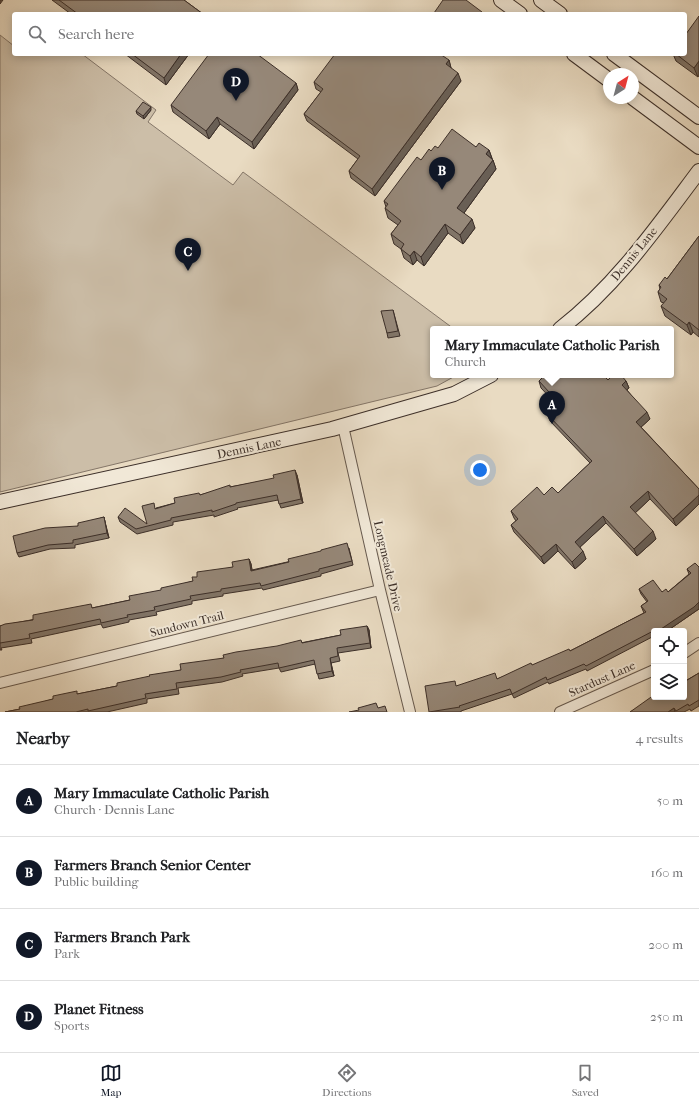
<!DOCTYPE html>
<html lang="en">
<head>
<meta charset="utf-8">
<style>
  body { margin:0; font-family:"IM FELL French Canon",serif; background:#f6f6f6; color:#202124 }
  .controls { position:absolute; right:12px; bottom:12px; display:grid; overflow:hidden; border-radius:4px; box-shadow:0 2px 10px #0003 }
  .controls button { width:36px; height:36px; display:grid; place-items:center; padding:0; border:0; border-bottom:1px solid #e0e0e0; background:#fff; color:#202124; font:20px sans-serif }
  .compass { position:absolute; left:603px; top:68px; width:36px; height:36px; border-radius:50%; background:#fff; box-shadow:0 2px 10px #0003; rotate:36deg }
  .you { position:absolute; left:480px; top:470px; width:14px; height:14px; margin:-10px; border:3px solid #fff; border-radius:50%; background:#1a73e8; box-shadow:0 0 0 6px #1a73e833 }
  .badge { display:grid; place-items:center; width:26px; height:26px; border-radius:50%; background:#111827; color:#fff; font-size:13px; font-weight:700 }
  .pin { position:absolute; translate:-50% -33px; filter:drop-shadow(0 1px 2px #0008) }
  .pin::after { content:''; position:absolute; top:21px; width:14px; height:12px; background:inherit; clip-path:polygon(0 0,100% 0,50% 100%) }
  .popup { position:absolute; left:430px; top:326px; width:244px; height:52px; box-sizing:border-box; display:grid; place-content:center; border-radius:4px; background:#fff; filter:drop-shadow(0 1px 3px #0005); font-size:13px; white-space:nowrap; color:#757577 }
  .popup b { font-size:15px; color:#202124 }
  .popup::after { content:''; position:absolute; left:50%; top:100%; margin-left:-8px; border:8px solid transparent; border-top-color:#fff }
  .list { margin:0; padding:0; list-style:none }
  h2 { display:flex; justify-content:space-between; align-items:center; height:52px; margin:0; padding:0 16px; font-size:17px }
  h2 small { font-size:13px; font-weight:400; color:#757577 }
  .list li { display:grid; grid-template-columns:26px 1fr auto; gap:12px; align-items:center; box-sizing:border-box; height:72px; padding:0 16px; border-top:1px solid #e0e0e0 }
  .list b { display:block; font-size:15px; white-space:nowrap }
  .list p { margin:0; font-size:13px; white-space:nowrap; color:#757577 }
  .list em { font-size:13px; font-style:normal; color:#757577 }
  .icon { flex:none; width:22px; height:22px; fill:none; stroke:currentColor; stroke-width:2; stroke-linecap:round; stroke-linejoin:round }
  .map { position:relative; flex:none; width:699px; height:712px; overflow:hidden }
  .search { position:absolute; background:#fff; box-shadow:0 2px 10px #0003; left:12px; right:12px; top:12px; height:44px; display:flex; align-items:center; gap:10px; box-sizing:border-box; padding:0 14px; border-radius:4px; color:#757577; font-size:15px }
  .sheet { height:340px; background:#fff }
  nav { display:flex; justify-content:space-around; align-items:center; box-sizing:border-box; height:56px; border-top:1px solid #e0e0e0; background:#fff; font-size:11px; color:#757577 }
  nav a { display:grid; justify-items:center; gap:2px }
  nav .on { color:#111827 }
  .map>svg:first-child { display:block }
  .green { fill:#ccbea8; stroke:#847668 }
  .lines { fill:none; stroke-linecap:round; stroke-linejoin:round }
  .street-casing { stroke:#675a4f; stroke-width:12 }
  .secondary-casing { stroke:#3c2f29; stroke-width:16 }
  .street { stroke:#f1e8d7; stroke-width:10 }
  .secondary { stroke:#f1e8d7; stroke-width:14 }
  .wall { fill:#817568; stroke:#3c2f29 }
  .shaded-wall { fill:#695f55; stroke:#3c2f29 }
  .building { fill:#968879; stroke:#3c2f29 }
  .labels { text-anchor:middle; stroke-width:4; stroke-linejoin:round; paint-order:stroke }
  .street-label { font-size:12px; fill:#3c2f29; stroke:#f1e8d7 }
</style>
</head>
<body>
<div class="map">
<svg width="699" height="712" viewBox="0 0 699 712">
  <rect width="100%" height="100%" fill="#e9dbc2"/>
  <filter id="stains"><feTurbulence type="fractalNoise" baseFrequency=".005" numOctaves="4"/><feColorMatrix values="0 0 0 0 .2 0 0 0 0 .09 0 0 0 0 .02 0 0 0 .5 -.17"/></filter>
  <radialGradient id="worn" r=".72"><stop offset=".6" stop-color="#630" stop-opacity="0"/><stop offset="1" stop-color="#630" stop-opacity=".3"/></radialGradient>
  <path class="green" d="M 0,35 L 14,46 L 14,54 L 82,54 L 156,110 L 148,122 L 233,185 L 243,172 L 454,329 L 433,329 L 433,375 L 457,375 L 437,386 L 0,492 Z"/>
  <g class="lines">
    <g class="street-casing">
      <path id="street" d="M 343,426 L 380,590 L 410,712
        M 684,653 L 699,643
        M 0,683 L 380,590
        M 560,712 L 654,670"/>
    </g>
    <g class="secondary-casing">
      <path id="secondary" d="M 501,0 L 520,14
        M 541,0 L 560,14
        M 574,54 L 609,80
        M 614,54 L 699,117
        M 633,98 L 699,147
        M 560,329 C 616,286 657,227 699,171
        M 0,502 L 332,429 L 454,394 L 491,375"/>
    </g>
    <use href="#street" class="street"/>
    <use href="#secondary" class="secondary"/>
  </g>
  <path class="wall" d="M 52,0 L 184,0 L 203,14 L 71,14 Z
    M 685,34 L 698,77 L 676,61 L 673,54 L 685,54 Z
    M 125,54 L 189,54 L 166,85 Z
    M 449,60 L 451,68 L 461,81 L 375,196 L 351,178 L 349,171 L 358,159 L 307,121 L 304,114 L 321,92 L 316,89 L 314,82 Z
    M 296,83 L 298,90 L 254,149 L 220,124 L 209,139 L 173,112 L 171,105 Z
    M 151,110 L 144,119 L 137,114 L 136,111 Z
    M 476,147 L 489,150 L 496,169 L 464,213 L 475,228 L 463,244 L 448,233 L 424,266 L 417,260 L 413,265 L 404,258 L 401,249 L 394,244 L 391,234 L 398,225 L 388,218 L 385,208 L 386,207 L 384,201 L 421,160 L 431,151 L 438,148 Z
    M 699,236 L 699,337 L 693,332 L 691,335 L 665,316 L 661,306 L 664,303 L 661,302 L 658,292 L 660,289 L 659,285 L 667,279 Z
    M 393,310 L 400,336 L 388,338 L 387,333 Z
    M 555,379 L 608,380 L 626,381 L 629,388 L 627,390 L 650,419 L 641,427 L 699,489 L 699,504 L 676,526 L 650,499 L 635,513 L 656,539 L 637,556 L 606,523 L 580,547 L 586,559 L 575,569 L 558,551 L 544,564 L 514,532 L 511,525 L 516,521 L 514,518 L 511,511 L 544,495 L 558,493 L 590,463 L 550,421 L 547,414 L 557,405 L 541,388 L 539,381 Z
    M 297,475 L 303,503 L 281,508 L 278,500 L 237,508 L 238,509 L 214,517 L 214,515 L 173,522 L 173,525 L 137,534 L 120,522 L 118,517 L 147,524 L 156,508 L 175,503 L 200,495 L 230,487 Z
    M 104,517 L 105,522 L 109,538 L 75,545 L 75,548 L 50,549 L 19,557 L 17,553 L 78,526 Z
    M 349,548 L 353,565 L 321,574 L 321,576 L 263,590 L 262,588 L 223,594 L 223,596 L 192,601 L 192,604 L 156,612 L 157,615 L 129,620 L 129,622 L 103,628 L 101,624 L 31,639 L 32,643 L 1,648 L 2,650 L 0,650 L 0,626 L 92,608 L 130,600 L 193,581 L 197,577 L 233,567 L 249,559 L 251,564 L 252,570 Z
    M 699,567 L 699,609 L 667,631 L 654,631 L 654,636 L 587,671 L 586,669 L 549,684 L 548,682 L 514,698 L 512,694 L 461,711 L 461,712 L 429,712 L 457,686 L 497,679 L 570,651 L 644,613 L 641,606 L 647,602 L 641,594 L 639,589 L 662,592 L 668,592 L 689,574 L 687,569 Z
    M 367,626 L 369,630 L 371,648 L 338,653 L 340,661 L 331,663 L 334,676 L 319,679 L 315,664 L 281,672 L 279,668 L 242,674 L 243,676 L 222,682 L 178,688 L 179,694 L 147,699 L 147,703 L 107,712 L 5,712 L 20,709 L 53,699 L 117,686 L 181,670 L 224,658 L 341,635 Z
    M 699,673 L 699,706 L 691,711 L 690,709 L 684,712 L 630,712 L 656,698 Z"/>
  <path class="shaded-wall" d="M 0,0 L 3,0 L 0,4 Z
    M 181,54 L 189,54 L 166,85 L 164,78 Z
    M 449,60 L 451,68 L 448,71 L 446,64 Z
    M 699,61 L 699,75 L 698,77 L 694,68 Z
    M 458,73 L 461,81 L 375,196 L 372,189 Z
    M 296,83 L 298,90 L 254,149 L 252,142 Z
    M 151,107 L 151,110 L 144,119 L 143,116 Z
    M 217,117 L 220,124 L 209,139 L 206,131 Z
    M 489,150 L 492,159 L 486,154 Z
    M 493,160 L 496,169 L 461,217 L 457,208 Z
    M 472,219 L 475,228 L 463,244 L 460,235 Z
    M 445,224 L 448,233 L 424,266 L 421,257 Z
    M 414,251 L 417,260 L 413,265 L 410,256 Z
    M 689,322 L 693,332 L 691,335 L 687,325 Z
    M 626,381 L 629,388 L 624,392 L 622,385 Z
    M 647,412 L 650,419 L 639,429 L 636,422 Z
    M 295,470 L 297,475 L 303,503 L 301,499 Z
    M 648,491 L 650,499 L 633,515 L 630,507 Z
    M 699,495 L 699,504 L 676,526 L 673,519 Z
    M 603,516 L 606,523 L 577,550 L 575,542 Z
    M 104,517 L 105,522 L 109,538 L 107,533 Z
    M 653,531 L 656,539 L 637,556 L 634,549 Z
    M 556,544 L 558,551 L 544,564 L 541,557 Z
    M 583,551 L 586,559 L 575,569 L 572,562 Z
    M 249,559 L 251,564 L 253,576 L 251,571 Z
    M 699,602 L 699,609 L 696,611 L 667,631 L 658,631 Z
    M 367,626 L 369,630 L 371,648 L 370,643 Z
    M 330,658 L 331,663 L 334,676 L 332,671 Z
    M 674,708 L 675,712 L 668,712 Z"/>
  <path class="building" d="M 59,0 L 184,0 L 203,14 L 78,14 Z
    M 443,0 L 466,0 L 482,12 L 481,14 L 436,14 L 434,13 Z
    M 699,16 L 699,61 L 694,68 L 676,54 L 685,54 L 685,34 L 686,34 Z
    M 132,54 L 181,54 L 164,78 Z
    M 209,54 L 257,54 L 296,83 L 252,142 L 217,117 L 206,131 L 171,105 Z
    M 335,54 L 440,54 L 449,60 L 446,64 L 458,73 L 372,189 L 349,171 L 360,156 L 304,114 L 323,89 L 314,82 Z
    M 143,102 L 151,107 L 143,116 L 136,111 Z
    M 452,129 L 476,147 L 479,143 L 489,150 L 486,154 L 493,160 L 457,208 L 472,219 L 460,235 L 445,224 L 421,257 L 414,251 L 410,256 L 401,249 L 404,244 L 391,234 L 401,221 L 385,208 L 388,204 L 384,201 L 417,157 L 421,160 L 429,149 L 431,151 L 435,146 L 438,148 Z
    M 699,236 L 699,330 L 689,322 L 687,325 L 661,306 L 667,299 L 658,292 L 661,287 L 659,285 L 665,277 L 667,279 Z
    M 393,310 L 398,331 L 387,333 L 381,311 Z
    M 545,375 L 551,375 L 555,379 L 559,375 L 603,375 L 608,380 L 613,375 L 621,375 L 626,381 L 622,385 L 647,412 L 636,422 L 699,489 L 699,495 L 673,519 L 648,491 L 630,507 L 653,531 L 634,549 L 603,516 L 575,542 L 583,551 L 572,562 L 556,544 L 541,557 L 511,525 L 518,519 L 511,511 L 537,487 L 544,495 L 552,487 L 558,493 L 592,461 L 547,414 L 559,403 L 539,381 Z
    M 295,470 L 301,499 L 279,504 L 277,495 L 236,503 L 236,504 L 212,512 L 212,510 L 171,518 L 171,520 L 136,529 L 118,517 L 125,508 L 147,524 L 142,506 L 154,503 L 155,509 L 175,503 L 174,498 L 199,493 L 200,495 L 230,485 L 230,487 L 274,478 L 273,475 Z
    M 104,517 L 107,533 L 73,540 L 73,543 L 48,545 L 17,553 L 13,536 L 45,528 L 78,526 L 78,523 Z
    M 347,543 L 352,561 L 319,569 L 319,571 L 261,586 L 260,583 L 221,589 L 221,591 L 190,596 L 191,599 L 154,607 L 155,610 L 127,615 L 128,617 L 101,623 L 100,619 L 29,634 L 30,638 L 0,643 L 0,626 L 5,624 L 33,620 L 33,615 L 91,604 L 92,608 L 130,600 L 129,596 L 161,590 L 161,588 L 193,581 L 192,577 L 197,577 L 197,572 L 233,567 L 232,562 L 249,559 L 251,571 L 289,562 L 288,559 L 321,551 L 321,550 Z
    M 695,563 L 699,567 L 699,602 L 694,607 L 658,631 L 657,629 L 586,666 L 584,664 L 547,680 L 546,677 L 512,694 L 510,689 L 459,706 L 460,707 L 429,712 L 425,686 L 455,681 L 456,686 L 495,673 L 497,679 L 531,663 L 532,665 L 569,649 L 570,651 L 646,612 L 641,606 L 648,601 L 639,589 L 653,580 L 662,592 L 666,589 L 668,592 L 691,573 L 687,569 Z
    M 367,626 L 370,643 L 337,648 L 338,656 L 330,658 L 332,671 L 317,674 L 314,660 L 279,668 L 278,663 L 240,670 L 241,672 L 221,677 L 176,683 L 177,689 L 145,694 L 146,698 L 88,711 L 88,709 L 76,712 L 5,712 L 20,709 L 19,707 L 53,699 L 53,696 L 77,691 L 77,694 L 117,686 L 117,683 L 150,676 L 149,675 L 181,670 L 180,664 L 224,658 L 223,655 L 236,652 L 277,646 L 301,640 L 302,643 L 341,635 L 340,630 Z
    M 699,673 L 699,700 L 689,706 L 688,704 L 676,711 L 674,708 L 668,712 L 630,712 L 654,695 L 654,697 L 655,697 L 656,698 L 658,697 L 684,697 L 684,682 Z
    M 376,703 L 378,708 L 385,706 L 387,712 L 349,712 L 359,710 L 358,708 Z"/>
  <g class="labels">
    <g class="street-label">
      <text transform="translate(634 254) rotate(-51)" y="4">Dennis Lane</text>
      <text transform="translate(249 448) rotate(-12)" y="4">Dennis Lane</text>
      <text transform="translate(388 566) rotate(77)" y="4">Longmeade Drive</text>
      <text transform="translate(187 624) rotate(-14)" y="4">Sundown Trail</text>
      <text transform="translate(602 679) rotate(-24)" y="4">Stardust Lane</text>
    </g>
  </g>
  <rect width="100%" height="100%" filter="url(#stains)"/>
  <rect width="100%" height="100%" fill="url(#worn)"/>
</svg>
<div class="controls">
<button><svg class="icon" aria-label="locate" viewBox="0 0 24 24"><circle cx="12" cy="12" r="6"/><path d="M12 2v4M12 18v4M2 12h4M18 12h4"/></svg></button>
<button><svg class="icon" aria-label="layers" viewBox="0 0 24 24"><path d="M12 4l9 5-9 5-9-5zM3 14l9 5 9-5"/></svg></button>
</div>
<svg class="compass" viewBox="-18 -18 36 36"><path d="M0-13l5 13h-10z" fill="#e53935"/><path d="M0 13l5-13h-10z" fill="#757577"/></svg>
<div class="you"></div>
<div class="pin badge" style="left:552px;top:424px">A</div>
<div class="popup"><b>Mary Immaculate Catholic Parish</b>Church</div>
<div class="pin badge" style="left:442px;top:190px">B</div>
<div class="pin badge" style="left:188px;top:271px">C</div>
<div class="pin badge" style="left:236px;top:101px">D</div>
<div class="search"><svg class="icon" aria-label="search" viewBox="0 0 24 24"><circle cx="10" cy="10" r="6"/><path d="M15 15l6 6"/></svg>Search here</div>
</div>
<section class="sheet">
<h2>Nearby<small>4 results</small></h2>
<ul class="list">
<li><span class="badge">A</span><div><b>Mary Immaculate Catholic Parish</b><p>Church · Dennis Lane</p></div><em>50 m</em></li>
<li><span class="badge">B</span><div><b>Farmers Branch Senior Center</b><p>Public building</p></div><em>160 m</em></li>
<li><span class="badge">C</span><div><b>Farmers Branch Park</b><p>Park</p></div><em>200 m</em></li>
<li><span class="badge">D</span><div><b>Planet Fitness</b><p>Sports</p></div><em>250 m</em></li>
</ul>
</section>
<nav>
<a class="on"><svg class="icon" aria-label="map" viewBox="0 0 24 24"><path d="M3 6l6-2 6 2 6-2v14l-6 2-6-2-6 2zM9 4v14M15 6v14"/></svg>Map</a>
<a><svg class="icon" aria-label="directions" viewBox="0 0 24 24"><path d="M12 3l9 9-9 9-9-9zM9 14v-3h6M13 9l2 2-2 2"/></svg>Directions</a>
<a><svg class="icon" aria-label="saved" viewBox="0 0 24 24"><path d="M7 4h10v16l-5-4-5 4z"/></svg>Saved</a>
</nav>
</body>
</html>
